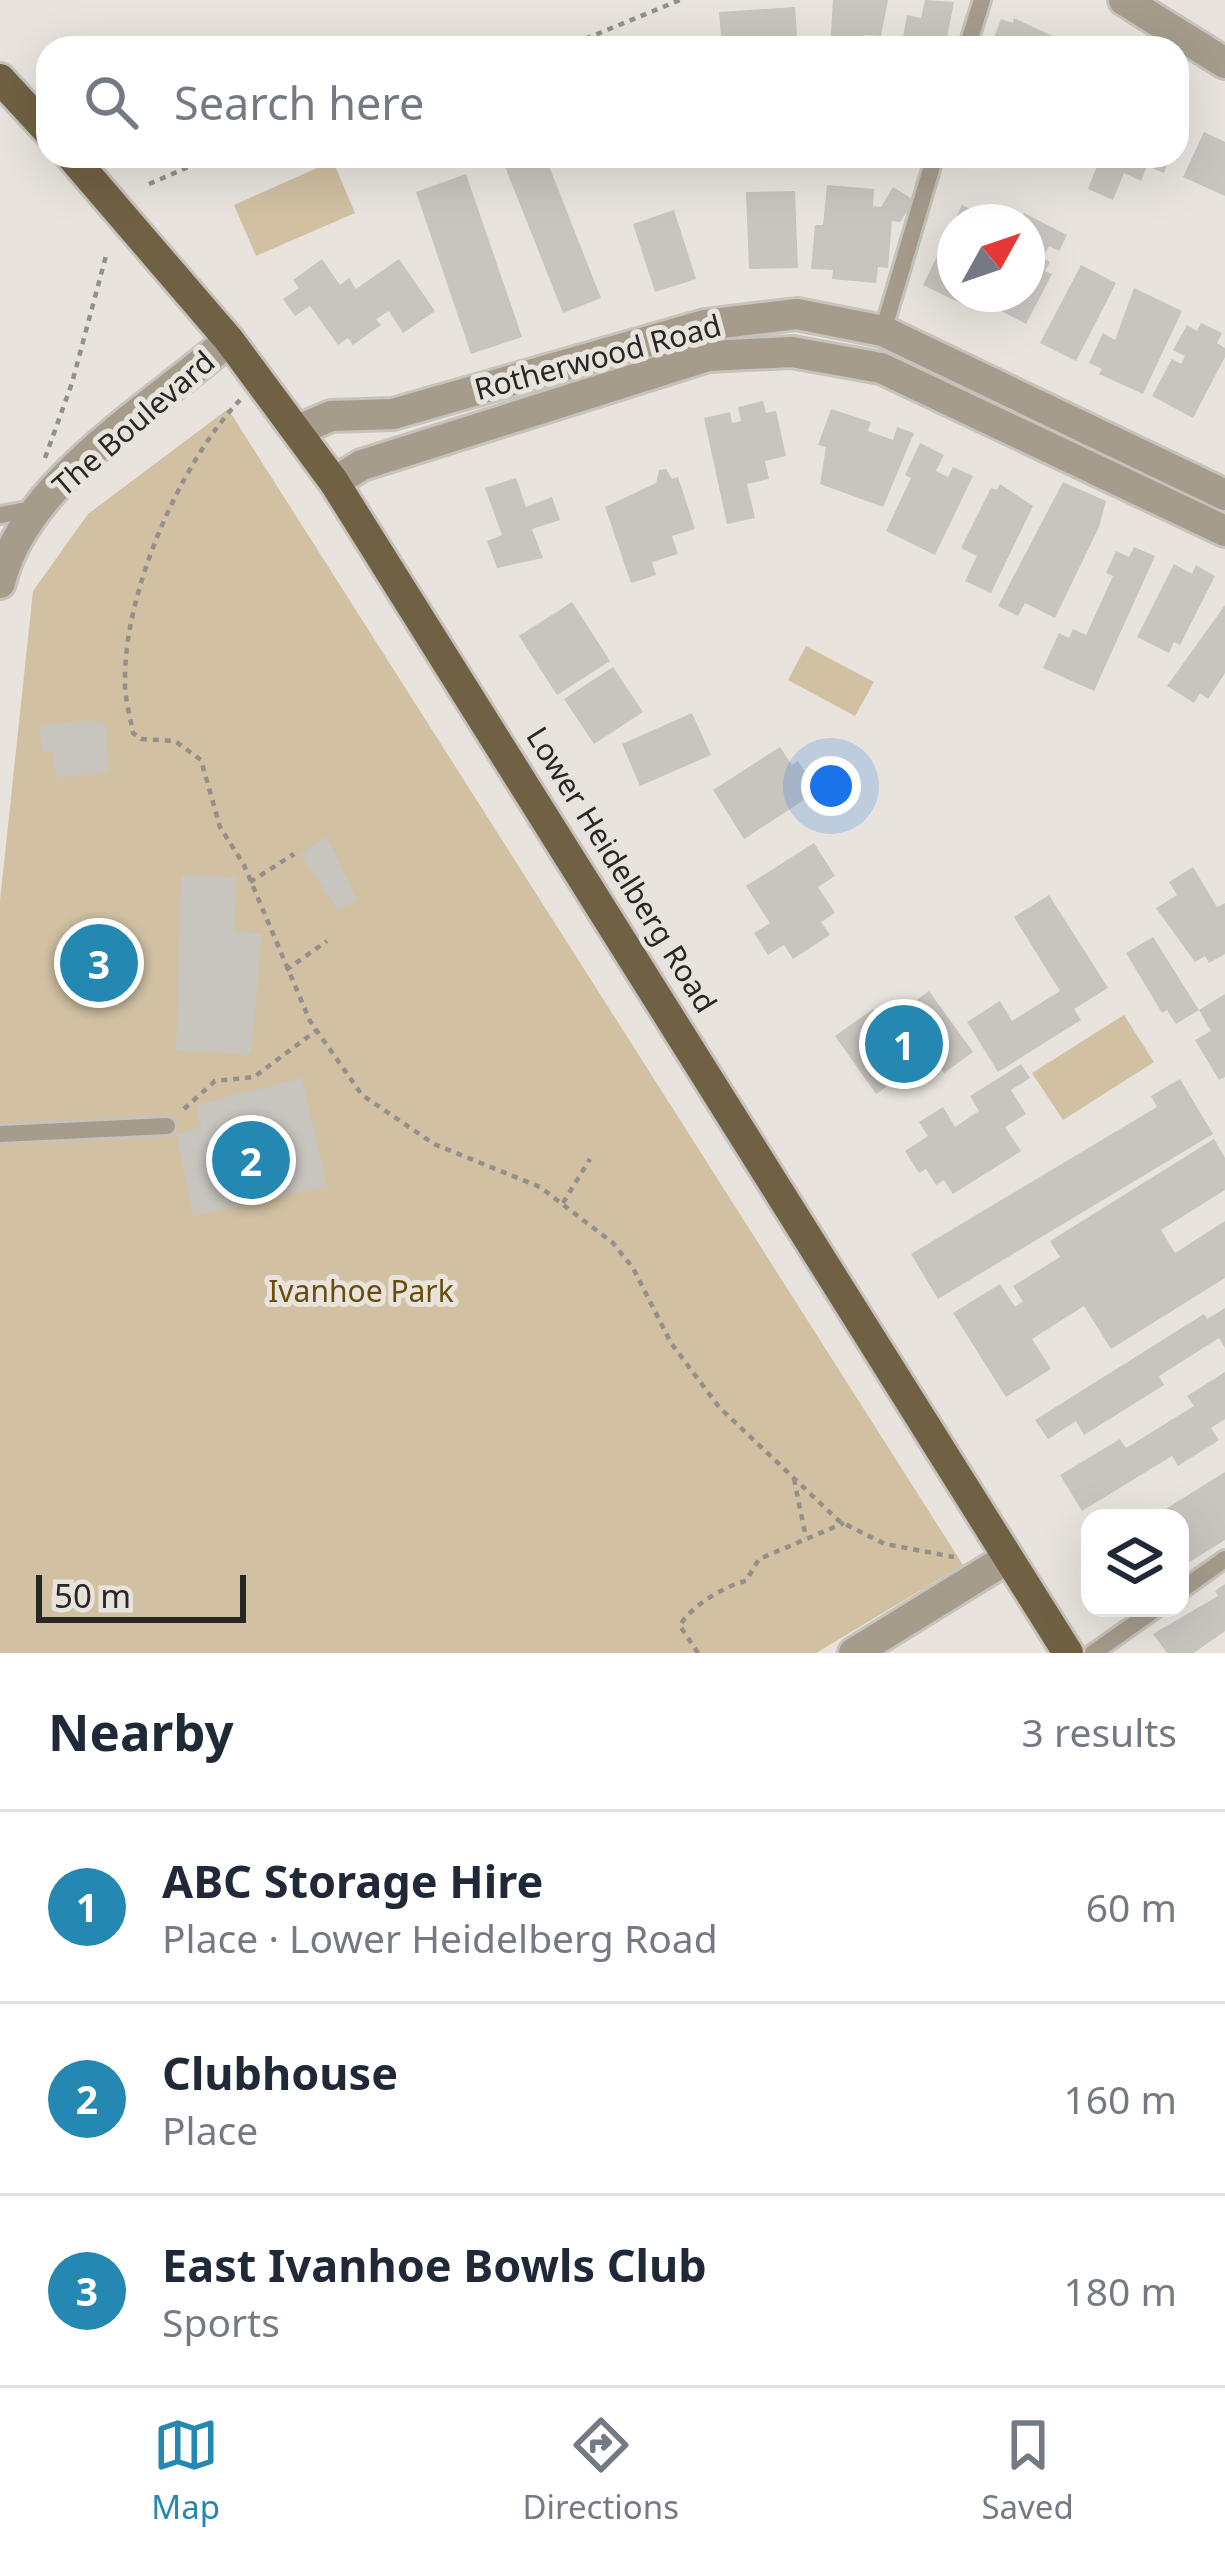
<!DOCTYPE html>
<html lang="en">
<head>
<meta charset="utf-8">
<style>
  body { margin:0; font-family:"Noto Sans",sans-serif; background:#f2f2f3; color:#1f2937 }
  .controls { position:absolute; right:36px; bottom:36px; display:grid; overflow:hidden; border-radius:24px; box-shadow:0 12px 48px #0002 }
  .controls button { width:108px; height:108px; display:grid; place-items:center; padding:0; border:0; border-bottom:3px solid #e0e1e3; background:#fff; color:#1f2937; font:60px sans-serif }
  .compass { position:absolute; left:937px; top:204px; width:108px; height:108px; border-radius:50%; background:#fff; box-shadow:0 12px 48px #0002; rotate:50deg }
  .scale { position:absolute; left:36px; bottom:30px; width:210px; box-sizing:border-box; padding-left:12px; border:6px solid #292725; border-top:0; font-size:33px; line-height:42px; white-space:nowrap; color:#292725; -webkit-text-stroke:9px #e8e4dd; paint-order:stroke }
  .you { position:absolute; left:831px; top:786px; width:42px; height:42px; margin:-30px; border:9px solid #fff; border-radius:50%; background:#1a73e8; box-shadow:0 0 0 18px #1a73e833 }
  .badge { display:grid; place-items:center; width:78px; height:78px; border-radius:50%; background:#2488b2; color:#fff; font-size:39px; font-weight:700 }
  .pin { position:absolute; translate:-50% -50%; border:6px solid #fff; box-shadow:0 3px 12px #0006 }
  .list { margin:0; padding:0; list-style:none }
  h2 { display:flex; justify-content:space-between; align-items:center; height:156px; margin:0; padding:0 48px; font-size:51px }
  h2 small { font-size:39px; font-weight:400; color:#747a83 }
  .list li { display:grid; grid-template-columns:78px 1fr auto; gap:36px; align-items:center; box-sizing:border-box; height:192px; padding:0 48px; border-top:3px solid #e0e1e3 }
  .list b { display:block; font-size:45px; white-space:nowrap }
  .list p { margin:0; font-size:39px; white-space:nowrap; color:#747a83 }
  .list em { font-size:39px; font-style:normal; color:#747a83 }
  .icon { flex:none; width:66px; height:66px; fill:none; stroke:currentColor; stroke-width:2; stroke-linecap:round; stroke-linejoin:round }
  .map { position:relative; flex:none; width:1225px; height:1653px; overflow:hidden }
  .search { position:absolute; background:#fff; box-shadow:0 12px 48px #0002; left:36px; right:36px; top:36px; height:132px; display:flex; align-items:center; gap:30px; box-sizing:border-box; padding:0 42px; border-radius:36px; color:#747a83; font-size:45px }
  .sheet { height:732px; background:#fff }
  nav { display:flex; justify-content:space-around; align-items:center; box-sizing:border-box; height:168px; border-top:3px solid #e0e1e3; background:#fff; font-size:33px; color:#747a83 }
  nav a { display:grid; justify-items:center; gap:6px }
  nav .on { color:#2488b2 }
  .map>svg:first-child { display:block }
  .green { fill:#d1c0a2 }
  .building { fill:#c8c4be }
  .lines { fill:none; stroke-linecap:round; stroke-linejoin:round }
  .service-casing { stroke:#c6c2bc; stroke-width:22 }
  .minor-casing { stroke:#c6c2bc; stroke-width:36 }
  .tertiary-casing { stroke:#c6c2bc; stroke-width:36 }
  .primary-casing { stroke:#c6c2bc; stroke-width:36 }
  .path { stroke:#93908b; stroke-width:4.5; stroke-dasharray:6 6; stroke-linecap:butt }
  .service { stroke:#a69c8c; stroke-width:16 }
  .minor { stroke:#a69c8c; stroke-width:30 }
  .tertiary { stroke:#a69c8c; stroke-width:30 }
  .primary { stroke:#716144; stroke-width:30 }
  .labels { text-anchor:middle; stroke-width:10; stroke-linejoin:round; paint-order:stroke }
  .street-label { font-size:30px; fill:#292725; stroke:#e8e4dd }
  .park-label { font-size:30px; fill:#6a4d0b; stroke:#e8e4dd }
</style>
</head>
<body>
<div class="map">
<svg width="1225" height="1653" viewBox="0 0 1225 1653">
  <rect width="100%" height="100%" fill="#e8e4dd"/>
  <path class="green" d="M 333,161 L 355,213 L 256,256 L 234,205 Z
    M 228,409 L 963,1565 L 816,1653 L 0,1653 L 0,901 L 33,591 L 88,514 Z
    M 806,646 L 874,682 L 855,716 L 788,680 Z
    M 1124,1015 L 1154,1062 L 1063,1120 L 1032,1073 Z"/>
  <path class="building" d="M 833,0 L 888,0 L 881,36 L 864,35 L 863,48 L 830,48 Z
    M 925,0 L 954,2 L 945,48 L 901,48 L 907,15 L 921,18 Z
    M 795,7 L 798,48 L 722,48 L 719,12 Z
    M 1014,18 L 1055,37 L 1051,48 L 990,48 L 1001,19 L 1013,23 Z
    M 1204,132 L 1225,142 L 1225,196 L 1183,177 Z
    M 508,156 L 545,156 L 601,298 L 563,313 L 502,159 Z
    M 1101,156 L 1171,156 L 1164,173 L 1147,166 L 1141,181 L 1124,173 L 1113,200 L 1088,189 Z
    M 466,174 L 522,337 L 471,354 L 416,192 Z
    M 827,185 L 874,189 L 873,206 L 881,207 L 893,187 L 914,200 L 900,222 L 892,221 L 888,268 L 878,267 L 876,283 L 832,279 L 833,270 L 811,269 L 815,225 L 823,225 Z
    M 795,191 L 798,268 L 749,269 L 746,192 Z
    M 962,205 L 996,222 L 955,222 L 955,294 L 967,294 L 962,304 L 923,285 Z
    M 674,210 L 696,279 L 655,292 L 633,224 Z
    M 1024,213 L 1067,235 L 1059,251 L 1049,246 L 1043,258 L 1050,262 L 1045,271 L 1052,274 L 1026,324 L 980,300 L 983,294 L 1027,294 L 1027,222 L 1019,222 Z
    M 322,259 L 340,285 L 349,278 L 356,289 L 399,259 L 435,311 L 403,333 L 389,311 L 376,319 L 381,325 L 353,345 L 348,338 L 338,345 L 310,306 L 295,316 L 283,299 L 299,288 L 293,280 Z
    M 1081,265 L 1116,283 L 1076,361 L 1040,343 Z
    M 1134,288 L 1182,311 L 1143,394 L 1099,374 L 1102,369 L 1089,363 L 1103,333 L 1115,340 Z
    M 1201,323 L 1222,333 L 1217,343 L 1225,348 L 1225,357 L 1193,418 L 1152,396 L 1172,359 L 1181,364 L 1185,356 L 1173,350 L 1187,325 L 1197,331 Z
    M 763,401 L 766,413 L 776,411 L 786,456 L 765,461 L 769,479 L 747,484 L 755,518 L 727,524 L 704,418 L 730,412 L 732,423 L 741,421 L 738,407 Z
    M 831,409 L 871,422 L 868,431 L 893,440 L 897,427 L 914,433 L 883,507 L 820,484 L 826,447 L 818,445 Z
    M 920,443 L 944,455 L 936,471 L 948,477 L 953,467 L 973,476 L 935,555 L 886,531 L 911,478 L 905,475 Z
    M 666,469 L 672,479 L 678,477 L 695,529 L 672,536 L 678,554 L 652,562 L 656,575 L 631,583 L 605,507 L 656,483 L 659,470 Z
    M 516,478 L 526,507 L 552,497 L 560,520 L 532,529 L 543,558 L 497,568 L 487,541 L 502,535 L 485,488 Z
    M 1063,482 L 1106,501 L 1099,527 L 1055,618 L 1025,603 L 1018,616 L 998,606 Z
    M 1000,484 L 1033,506 L 991,593 L 965,581 L 977,556 L 961,548 L 991,488 L 997,490 Z
    M 1134,547 L 1155,556 L 1094,691 L 1043,668 L 1059,633 L 1069,638 L 1073,629 L 1086,635 L 1113,576 L 1106,573 L 1116,551 L 1129,557 Z
    M 1174,564 L 1192,574 L 1196,565 L 1215,576 L 1180,645 L 1174,642 L 1169,653 L 1137,637 Z
    M 572,602 L 610,661 L 557,695 L 519,636 Z
    M 1225,605 L 1225,673 L 1208,699 L 1200,693 L 1194,703 L 1167,686 Z
    M 613,667 L 643,712 L 594,744 L 564,699 Z
    M 692,713 L 711,755 L 640,786 L 622,744 Z
    M 90,721 L 105,724 L 109,772 L 56,778 L 53,751 L 41,752 L 40,725 Z
    M 780,747 L 792,765 L 798,761 L 818,791 L 744,839 L 713,790 Z
    M 327,837 L 357,900 L 338,910 L 300,854 Z
    M 814,843 L 835,876 L 818,887 L 835,913 L 821,922 L 830,935 L 793,959 L 784,945 L 768,955 L 754,933 L 770,923 L 746,886 Z
    M 1193,867 L 1217,907 L 1225,903 L 1225,954 L 1209,963 L 1205,956 L 1195,962 L 1156,908 L 1177,895 L 1169,882 Z
    M 181,875 L 237,877 L 234,931 L 262,934 L 251,1054 L 176,1051 Z
    M 1049,895 L 1108,988 L 1074,1009 L 1081,1020 L 998,1072 L 967,1022 L 1000,1001 L 1012,1021 L 1060,991 L 1014,917 Z
    M 1153,937 L 1199,1010 L 1176,1024 L 1167,1010 L 1162,1013 L 1126,953 Z
    M 929,991 L 973,1052 L 944,1073 L 931,1056 L 876,1094 L 835,1036 L 873,1009 L 884,1023 Z
    M 1225,994 L 1225,1077 L 1219,1080 L 1195,1040 L 1211,1031 L 1199,1010 Z
    M 1021,1064 L 1030,1078 L 1011,1090 L 1026,1114 L 1005,1127 L 1021,1151 L 953,1194 L 944,1180 L 936,1185 L 926,1169 L 919,1173 L 905,1151 L 928,1136 L 919,1122 L 943,1107 L 955,1127 L 979,1111 L 970,1096 Z
    M 302,1078 L 327,1186 L 193,1216 L 176,1134 L 201,1128 L 196,1105 Z
    M 1180,1079 L 1213,1134 L 938,1299 L 911,1254 L 1157,1107 L 1151,1096 Z
    M 1214,1139 L 1225,1158 L 1225,1190 L 1161,1230 L 1175,1253 L 1225,1221 L 1225,1278 L 1111,1349 L 1084,1306 L 1032,1339 L 1051,1369 L 1006,1397 L 953,1313 L 1000,1284 L 1015,1307 L 1023,1301 L 1013,1286 L 1060,1257 L 1050,1241 Z
    M 1225,1308 L 1225,1348 L 1219,1338 L 1159,1376 L 1164,1385 L 1084,1435 L 1076,1421 L 1048,1439 L 1035,1420 L 1204,1314 L 1207,1319 Z
    M 1225,1372 L 1225,1419 L 1211,1428 L 1219,1440 L 1178,1466 L 1172,1456 L 1082,1511 L 1060,1475 L 1120,1439 L 1126,1448 L 1194,1406 L 1187,1396 Z
    M 1225,1472 L 1225,1540 L 1180,1568 L 1180,1518 L 1151,1518 Z
    M 1225,1584 L 1225,1631 L 1194,1653 L 1167,1653 L 1153,1634 L 1218,1596 L 1215,1591 Z"/>
  <g class="lines">
    <g class="service-casing">
      <path id="service" d="M 967,48 L 982,0
        M 883,331 L 935,156
        M 0,515 L 34,509
        M 0,1134 L 167,1126
        M 1180,1591 L 1225,1559
        M 1093,1653 L 1157,1608"/>
    </g>
    <g class="minor-casing">
      <path id="minor" d="M 1124,0 L 1225,63
        M 298,430 L 331,416 L 393,414 L 705,325 L 797,314 L 883,331 L 1225,495
        M 334,482 L 362,465 L 708,356 L 792,352 L 881,368 L 1225,531
        M 854,1653 L 1008,1558"/>
    </g>
    <g class="tertiary-casing">
      <path id="tertiary" d="M 0,583 C 23,482 155,406 229,340"/>
    </g>
    <g class="primary-casing">
      <path id="primary" d="M 0,79 L 48,131
        M 71,156 L 229,340 L 334,482 L 1068,1653"/>
    </g>
    <path class="path" d="M 563,48 L 680,0
      M 149,184 L 214,156
      M 240,400 C 180,463 125,591 125,678 C 124,696 130,715 133,733 L 141,739 L 175,741 L 201,760 L 220,827 L 244,865 L 310,1021 L 362,1095 L 434,1144 L 540,1187 L 613,1243 L 633,1268 L 671,1343 L 719,1407 L 839,1521 L 885,1544 L 954,1557
      M 45,458 L 72,383 L 107,252
      M 250,882 L 294,854
      M 286,970 L 327,941
      M 184,1109 L 215,1081 L 254,1077 L 317,1030
      M 563,1203 L 590,1159
      M 794,1479 L 806,1538
      M 698,1653 L 680,1626 C 688,1608 726,1585 746,1581 L 759,1559 L 844,1523"/>
    <use href="#service" class="service"/>
    <use href="#minor" class="minor"/>
    <use href="#tertiary" class="tertiary"/>
    <use href="#primary" class="primary"/>
  </g>
  <g class="labels">
    <g class="street-label">
      <text transform="translate(598 358) rotate(-15)" y="10">Rotherwood Road</text>
      <text transform="translate(134 424) rotate(-41)" y="10">The Boulevard</text>
      <text transform="translate(621 870) rotate(58)" y="10">Lower Heidelberg Road</text>
    </g>
    <g class="park-label">
      <text x="361" y="1302">Ivanhoe Park</text>
    </g>
  </g>
</svg>
<div class="controls">
<button><svg class="icon" aria-label="layers" viewBox="0 0 24 24"><path d="M12 4l9 5-9 5-9-5zM3 14l9 5 9-5"/></svg></button>
</div>
<svg class="compass" viewBox="-18 -18 36 36"><path d="M0-13l5 13h-10z" fill="#e53935"/><path d="M0 13l5-13h-10z" fill="#747a83"/></svg>
<div class="scale">50 m</div>
<div class="you"></div>
<div class="pin badge" style="left:904px;top:1044px">1</div>
<div class="pin badge" style="left:251px;top:1160px">2</div>
<div class="pin badge" style="left:99px;top:963px">3</div>
<div class="search"><svg class="icon" aria-label="search" viewBox="0 0 24 24"><circle cx="10" cy="10" r="6"/><path d="M15 15l6 6"/></svg>Search here</div>
</div>
<section class="sheet">
<h2>Nearby<small>3 results</small></h2>
<ul class="list">
<li><span class="badge">1</span><div><b>ABC Storage Hire</b><p>Place · Lower Heidelberg Road</p></div><em>60 m</em></li>
<li><span class="badge">2</span><div><b>Clubhouse</b><p>Place</p></div><em>160 m</em></li>
<li><span class="badge">3</span><div><b>East Ivanhoe Bowls Club</b><p>Sports</p></div><em>180 m</em></li>
</ul>
</section>
<nav>
<a class="on"><svg class="icon" aria-label="map" viewBox="0 0 24 24"><path d="M3 6l6-2 6 2 6-2v14l-6 2-6-2-6 2zM9 4v14M15 6v14"/></svg>Map</a>
<a><svg class="icon" aria-label="directions" viewBox="0 0 24 24"><path d="M12 3l9 9-9 9-9-9zM9 14v-3h6M13 9l2 2-2 2"/></svg>Directions</a>
<a><svg class="icon" aria-label="saved" viewBox="0 0 24 24"><path d="M7 4h10v16l-5-4-5 4z"/></svg>Saved</a>
</nav>
</body>
</html>
